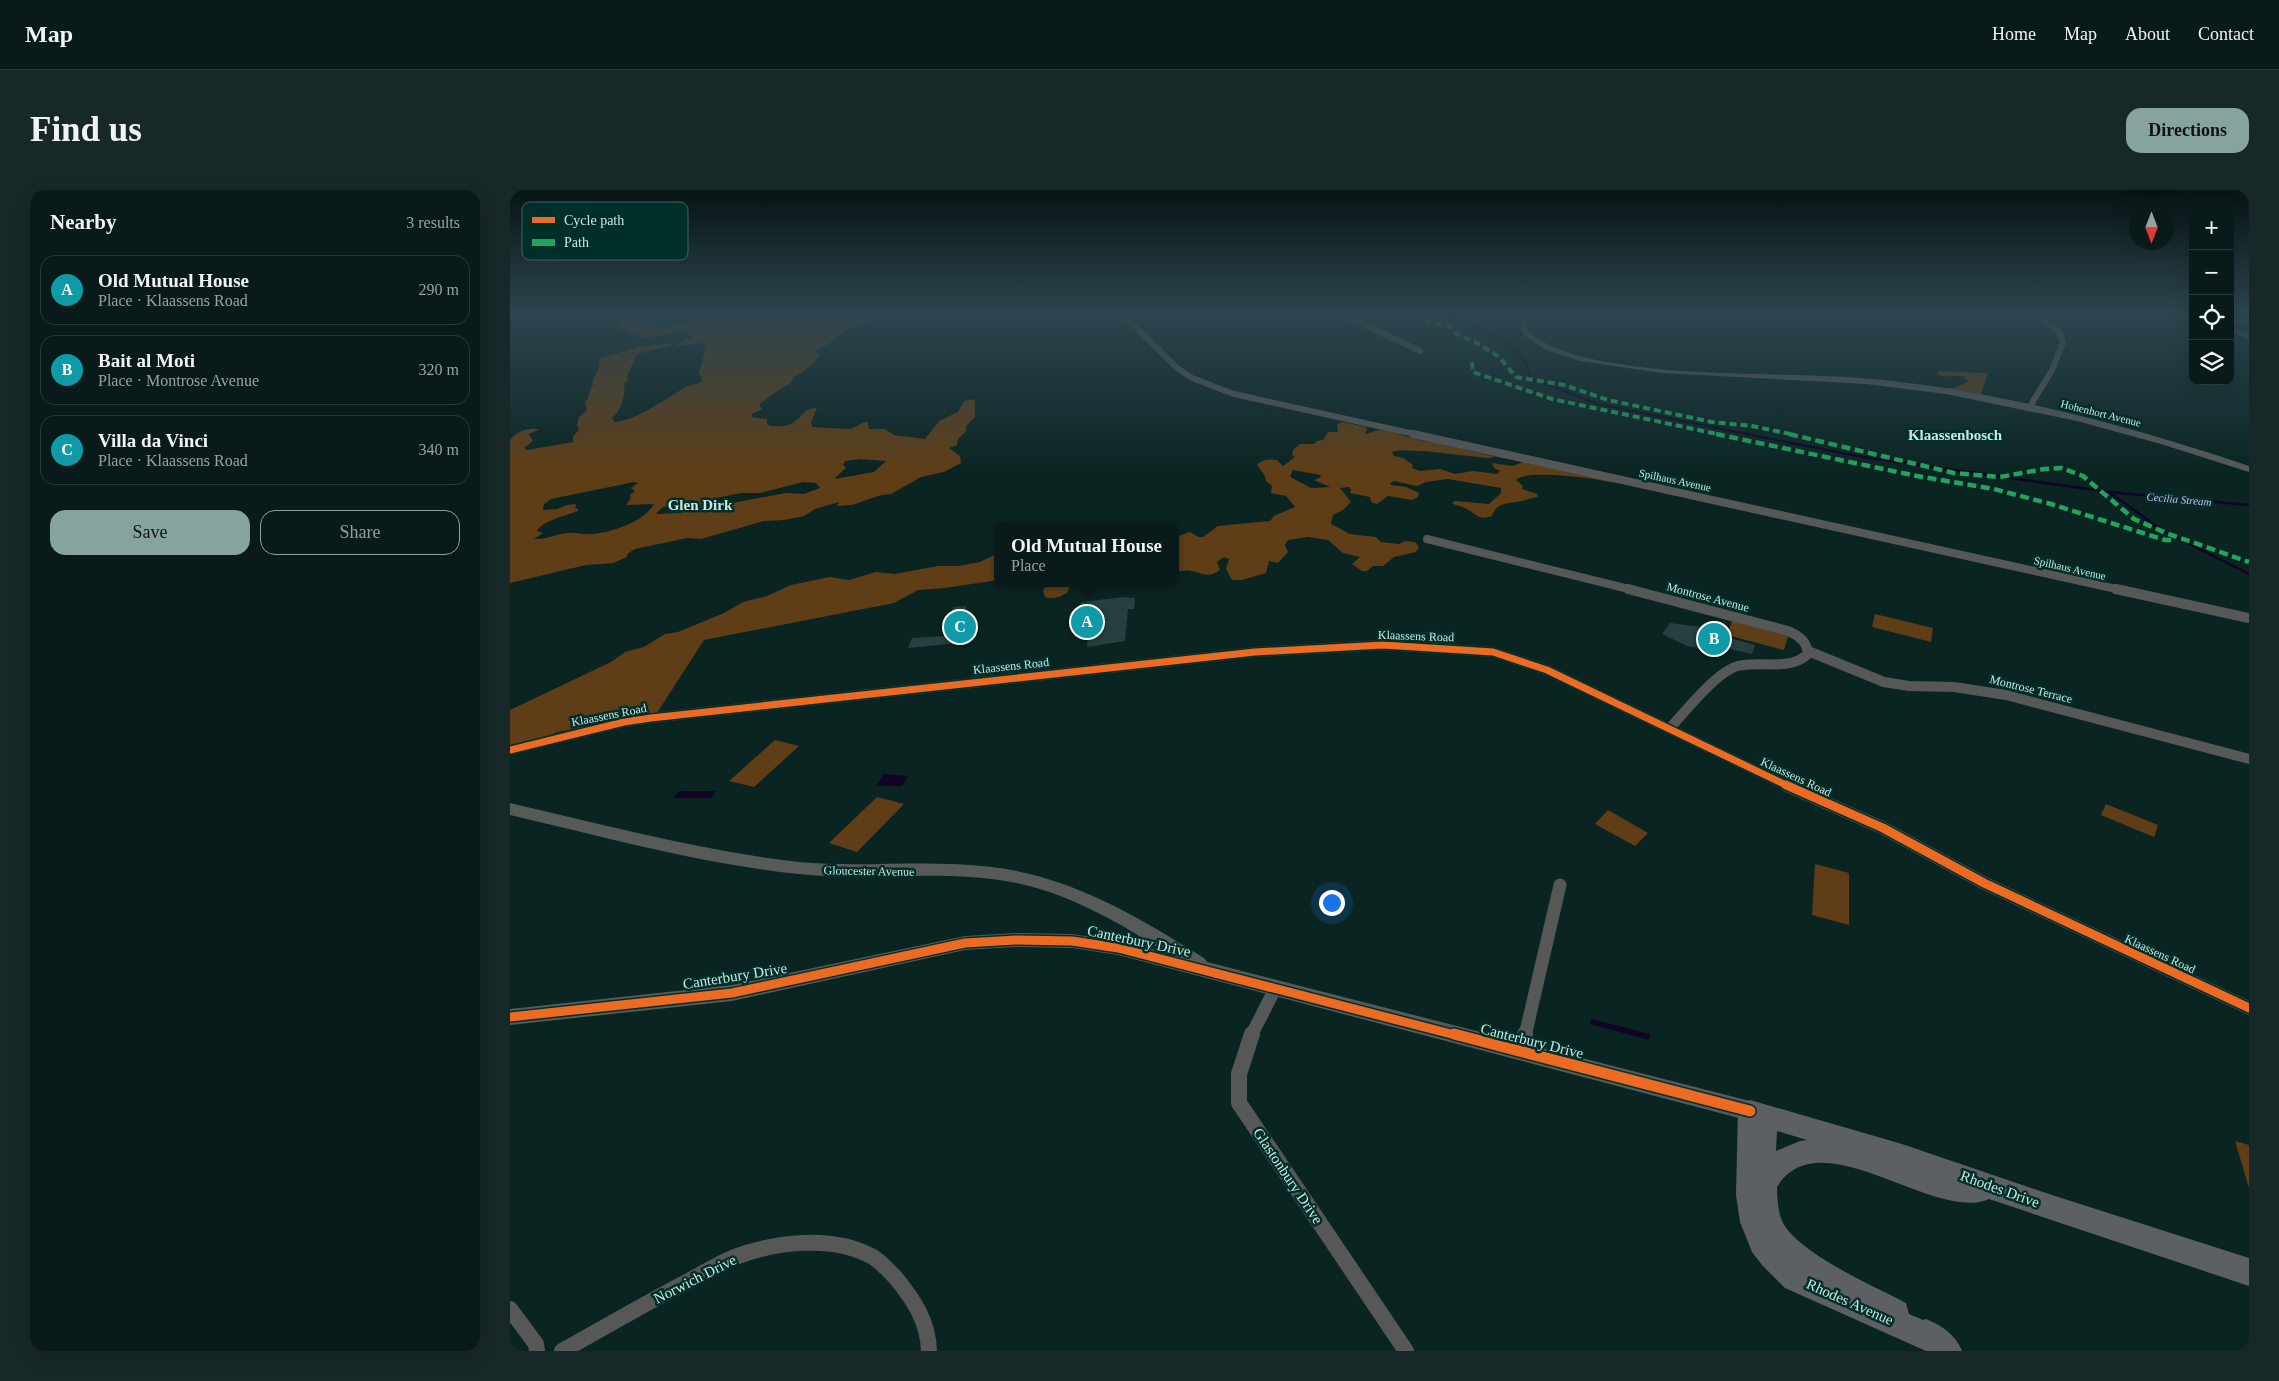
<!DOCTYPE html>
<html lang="en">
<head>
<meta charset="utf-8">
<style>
  body { margin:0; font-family:Georgia,serif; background:#162827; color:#f1f3f6 }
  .controls { position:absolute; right:15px; top:15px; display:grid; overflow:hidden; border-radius:10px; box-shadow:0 5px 20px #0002 }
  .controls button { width:45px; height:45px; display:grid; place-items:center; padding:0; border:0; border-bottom:1px solid #293939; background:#081b1a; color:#f1f3f6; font:25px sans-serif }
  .compass { position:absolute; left:1619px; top:15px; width:45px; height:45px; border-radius:50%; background:#081b1a; box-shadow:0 5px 20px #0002; rotate:180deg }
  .you { position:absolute; left:821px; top:712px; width:18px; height:18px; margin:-12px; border:4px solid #fff; border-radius:50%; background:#1a73e8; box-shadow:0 0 0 8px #1a73e833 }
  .badge { display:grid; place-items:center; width:32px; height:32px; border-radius:50%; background:#87a39e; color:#fff; font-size:16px; font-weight:700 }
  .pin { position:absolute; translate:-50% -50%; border:2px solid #fff; box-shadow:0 1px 5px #0006 }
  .popup { position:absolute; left:484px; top:332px; width:185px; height:65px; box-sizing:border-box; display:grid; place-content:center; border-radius:10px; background:#081b1a; filter:drop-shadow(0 1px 4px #0005); font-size:16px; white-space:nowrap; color:#98a1a2 }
  .popup b { font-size:19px; color:#f1f3f6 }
  .popup::after { content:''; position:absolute; left:50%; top:100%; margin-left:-10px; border:10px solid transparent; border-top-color:#081b1a }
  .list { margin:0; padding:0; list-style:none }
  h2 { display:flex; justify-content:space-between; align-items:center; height:65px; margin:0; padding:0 20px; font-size:21px }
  h2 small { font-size:16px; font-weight:400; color:#98a1a2 }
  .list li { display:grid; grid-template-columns:32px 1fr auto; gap:15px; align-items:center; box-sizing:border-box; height:70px; margin:0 10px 10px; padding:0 10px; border:1px solid #293939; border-radius:15px }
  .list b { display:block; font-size:19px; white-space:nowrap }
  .list p { margin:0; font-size:16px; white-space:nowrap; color:#98a1a2 }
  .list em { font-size:16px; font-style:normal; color:#98a1a2 }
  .actions { display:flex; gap:10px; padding:15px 20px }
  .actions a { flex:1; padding:11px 0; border:1px solid #87a39e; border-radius:15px; text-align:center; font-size:18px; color:#87a39e }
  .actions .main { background:#87a39e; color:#111 }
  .icon { flex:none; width:28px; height:28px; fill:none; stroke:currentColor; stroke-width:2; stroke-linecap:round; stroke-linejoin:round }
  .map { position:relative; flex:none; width:1739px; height:1161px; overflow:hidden; border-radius:15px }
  header { display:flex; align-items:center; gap:30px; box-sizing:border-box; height:70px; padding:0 25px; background:#081b1a; border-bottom:1px solid #293939 }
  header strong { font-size:24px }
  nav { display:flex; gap:28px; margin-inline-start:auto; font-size:18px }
  .intro { display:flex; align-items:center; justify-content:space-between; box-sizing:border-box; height:120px; padding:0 30px }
  h1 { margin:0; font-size:35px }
  .button { padding:12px 22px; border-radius:15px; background:#87a39e; color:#111; font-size:18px; font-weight:700 }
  main { display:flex; gap:30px; padding:0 30px }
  aside { flex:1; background:#081b1a; border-radius:15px; box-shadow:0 5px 20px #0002 }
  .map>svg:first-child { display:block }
  .green { fill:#5f3e17; fill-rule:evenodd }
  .water { fill:#130326 }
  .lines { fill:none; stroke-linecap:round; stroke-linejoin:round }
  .stream-far1 { stroke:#130326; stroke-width:2 }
  .stream { stroke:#130326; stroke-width:2.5 }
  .building { fill:#25403f }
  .street-far4 { stroke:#565858; stroke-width:6 }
  .street-far3 { stroke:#565858; stroke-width:8 }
  .street-far2 { stroke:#565858; stroke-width:10 }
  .street-far1 { stroke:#565858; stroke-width:13 }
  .street { stroke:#565858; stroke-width:16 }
  .secondary { fill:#565a59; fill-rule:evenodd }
  .primary { fill:#5d6062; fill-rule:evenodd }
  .quiet-far1 { stroke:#20a55d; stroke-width:4; stroke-dasharray:7 4; stroke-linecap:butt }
  .quiet { stroke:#20a55d; stroke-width:4.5; stroke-dasharray:9 4.5; stroke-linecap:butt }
  .cycleway-far2-casing { stroke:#002f2a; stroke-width:10 }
  .cycleway-far1-casing { stroke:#002f2a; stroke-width:12 }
  .cycleway-casing { stroke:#002f2a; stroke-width:14 }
  .cycleway-far2 { stroke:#ed6a23; stroke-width:7 }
  .cycleway-far1 { stroke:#ed6a23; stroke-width:9 }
  .cycleway { stroke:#ed6a23; stroke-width:11 }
  .labels { text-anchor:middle; stroke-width:5; stroke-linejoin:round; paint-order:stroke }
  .far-street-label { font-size:11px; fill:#cae7e1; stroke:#002f2a }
  .far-water-label { font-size:11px; font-style:italic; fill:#d4b8fc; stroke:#002f2a }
  .street-label { font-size:12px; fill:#cae7e1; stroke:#002f2a }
  .far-district-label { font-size:15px; font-weight:bold; fill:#cae7e1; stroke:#002f2a }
  .near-street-label { font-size:15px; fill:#cae7e1; stroke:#002f2a }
  .key { fill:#002f2a; stroke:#3d6661; stroke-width:1 }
  .key-label { font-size:14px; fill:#cae7e1 }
</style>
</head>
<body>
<header>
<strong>Map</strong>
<nav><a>Home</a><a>Map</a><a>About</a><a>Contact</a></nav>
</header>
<div class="intro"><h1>Find us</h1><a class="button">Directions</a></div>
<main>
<aside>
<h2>Nearby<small>3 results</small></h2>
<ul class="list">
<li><span class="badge" style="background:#0f9aa8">A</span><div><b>Old Mutual House</b><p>Place · Klaassens Road</p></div><em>290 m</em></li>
<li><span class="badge" style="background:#0f9aa8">B</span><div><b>Bait al Moti</b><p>Place · Montrose Avenue</p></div><em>320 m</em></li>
<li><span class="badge" style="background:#0f9aa8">C</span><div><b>Villa da Vinci</b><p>Place · Klaassens Road</p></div><em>340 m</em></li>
</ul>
<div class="actions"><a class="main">Save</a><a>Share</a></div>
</aside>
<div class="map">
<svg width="1739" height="1161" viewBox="0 0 1739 1161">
  <rect width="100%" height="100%" fill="#0a2422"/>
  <path class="green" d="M 109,122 L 147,122 L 144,123 L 147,126 L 136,129 L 137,132 L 135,134 C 165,144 191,122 220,122 L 219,128 L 230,127 L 229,127 L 229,122 L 388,122 L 365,126 L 356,133 L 336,140 L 325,150 L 306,161 L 310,166 C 301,174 295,182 284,187 L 281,193 C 269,199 260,207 249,214 L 252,219 L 242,224 L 241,227 L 257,229 L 257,234 L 260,236 C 267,236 274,237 281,234 C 291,229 294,217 307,218 L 301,232 L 302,237 L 339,239 C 346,238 350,232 358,232 L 359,239 L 375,239 L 384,245 L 415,249 L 429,231 L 448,222 L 454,211 L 465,209 L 465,227 L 456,236 L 456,241 L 448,249 L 447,255 L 439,258 L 450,266 L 451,273 L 434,282 L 411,287 L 381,304 L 371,305 L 342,315 L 327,316 L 329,312 L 305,319 L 294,326 L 274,330 L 254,331 L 191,349 L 177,348 L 125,359 L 117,364 L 117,367 L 103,373 L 76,375 L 0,393 L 0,250 C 8,241 15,238 27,239 L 28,240 L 19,244 L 23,251 L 14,258 L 17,260 L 63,252 L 63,247 L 69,239 L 67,235 L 69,227 L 77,220 L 75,212 C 80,207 79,201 83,195 L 82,193 L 90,175 L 88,169 L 131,156 L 163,153 L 160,156 L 127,164 L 117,186 L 118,191 L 114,194 C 116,205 111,221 102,228 L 105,232 C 124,231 154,210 171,200 C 178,195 186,195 193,191 L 189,182 L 195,161 L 194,159 L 196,155 L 191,153 L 167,156 L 165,154 L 184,147 L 177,144 L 184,141 L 129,148 L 129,146 L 115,141 L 119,138 L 108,139 L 107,134 L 115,128 L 108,123 ZM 350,269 L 376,271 L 364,282 L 324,289 L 336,278 L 333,275 L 335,271 ZM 124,292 L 128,293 L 121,298 L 125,301 L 120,305 L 121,308 L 116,315 L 144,314 C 135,331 102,343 81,344 C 74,345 65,342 58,343 C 47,344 35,350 24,349 L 33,343 L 27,341 C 32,331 57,325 68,321 L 68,319 L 65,318 L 66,314 L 57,315 L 47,319 L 33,320 L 34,314 L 41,309 ZM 293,292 L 306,293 L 310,298 L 294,304 L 276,303 L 201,317 L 206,308 L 231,303 L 250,303 ZM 184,310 L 184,315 L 191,316 L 190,318 L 169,323 L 146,324 C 153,313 172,311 184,310 Z
    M 1427,181 L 1478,183 L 1471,204 L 1435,198 L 1445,198 L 1459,191 L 1454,189 L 1456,187 C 1445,184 1438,188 1428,185 Z
    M 832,232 L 856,237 L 857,240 L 855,242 L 856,244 C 862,243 865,240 871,240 C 889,242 904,251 922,252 L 986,267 L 977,268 L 914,261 C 904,262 892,258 882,262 L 884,266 L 893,268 L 903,275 L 902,278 L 910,281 L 930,279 L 945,284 L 963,281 L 987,284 L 990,281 L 984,278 L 982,273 L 1003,276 L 1013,272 L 1104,291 C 1097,293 1091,290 1084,289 C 1068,287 1016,280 1006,290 L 1013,296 L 1012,299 L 1027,304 L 1028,307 C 1022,307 1018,310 1012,311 C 1000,314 987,311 982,326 C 969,331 966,324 957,319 C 952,316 946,316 942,313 L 945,311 L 979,314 L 991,303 L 991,298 L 938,289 L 916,292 L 907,296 L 884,291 L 880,293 L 881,295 L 896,297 L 909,303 L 908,307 L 902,310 L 878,306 L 867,314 L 861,312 L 860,307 L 840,303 L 841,299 L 839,297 L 830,298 L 841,312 L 833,320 L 823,325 L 821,334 L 840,344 L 866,347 L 871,352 L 889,354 L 895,351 L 905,352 L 909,357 L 906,362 L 884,367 L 873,376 L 863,376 L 857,381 L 852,381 L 842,374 L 850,367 L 833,363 L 818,350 L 798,347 L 778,350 L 775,355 L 778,362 L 768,373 L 759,371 L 756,383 L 732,390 L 722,390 L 716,379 L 719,369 L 714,367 L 707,372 L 710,380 C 692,393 687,374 666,383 L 666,347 L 680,342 L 688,347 L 693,347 L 708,336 L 760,331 L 764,326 L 785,317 L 776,306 L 761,303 L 762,296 L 756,291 L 755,286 L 747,275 C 752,269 760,269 767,270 L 773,276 L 785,267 L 782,265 L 783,260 L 790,254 L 804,254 L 807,251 L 813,250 L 818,242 L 828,242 L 827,235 ZM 783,280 L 810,285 L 811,287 L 804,290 L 820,297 L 801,298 L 782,288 L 780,286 Z
    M 488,363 L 488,390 L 435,398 L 408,400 L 384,413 L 194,450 L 147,523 L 47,542 L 36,547 L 0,556 L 0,520 L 101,472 L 115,462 L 134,457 L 155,444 L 168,442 L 214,423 L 233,412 L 257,406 L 281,395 L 320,387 L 339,390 L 366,382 L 385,384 L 428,376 L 449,376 L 470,372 Z
    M 537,393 L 556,393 L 559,396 L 558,402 C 551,407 543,410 535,407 L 533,401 Z
    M 1365,424 L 1423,438 L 1421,452 L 1362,437 Z
    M 1222,431 L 1278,446 L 1274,460 L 1217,445 Z
    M 265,550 L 289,556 L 244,597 L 219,591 Z
    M 367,607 L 394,614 L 347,662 L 319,653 Z
    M 1596,614 L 1648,635 L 1644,647 L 1591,625 Z
    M 1098,620 L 1138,643 L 1125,656 L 1085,634 Z
    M 1305,674 L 1339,683 L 1339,735 L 1302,725 Z
    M 1725,951 L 1739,955 L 1739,998 Z"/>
  <path class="water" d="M 374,584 L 398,586 L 392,596 L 366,596 Z
    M 169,601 L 206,601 L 201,608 L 163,608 Z
    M 1081,829 L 1140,844 L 1139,850 L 1080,834 Z"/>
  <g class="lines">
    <path class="stream-far1" d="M 925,122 C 955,132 994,145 1014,171 C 1018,176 1019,183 1022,189 L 1088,214 L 1242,245"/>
    <path class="stream" d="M 1236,244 L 1353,267 L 1599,302 L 1653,341 L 1739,384
      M 1599,302 L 1739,315"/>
  </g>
  <path class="building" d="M 614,407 L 625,408 L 624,419 L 618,419 L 615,451 L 577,457 L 578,446 L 565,447 L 571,412 Z
    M 457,416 L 456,420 L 463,426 L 457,445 L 452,446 L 449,453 L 398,458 L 402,448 L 434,446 L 443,417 Z
    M 1160,433 L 1191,437 L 1202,443 L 1245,455 L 1242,464 L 1197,454 L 1195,459 L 1177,456 L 1152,444 Z"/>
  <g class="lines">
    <path class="street-far4" d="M 611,122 L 667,178 L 682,188 L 724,204 L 909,245
      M 828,122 L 910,161
      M 1363,122 L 1375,125
      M 1720,133 L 1739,129
      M 1720,139 L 1739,146
      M 1519,218 L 1542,180 L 1553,152 L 1548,140 L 1520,122"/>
    <path class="street-far3" d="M 903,244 L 1611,400
      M 917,349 L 1123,400"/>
    <path class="street-far2" d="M 1118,399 L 1278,441 C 1289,446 1297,451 1298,464 C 1278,482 1251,470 1228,476 C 1207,481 1175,522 1160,538
      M 1606,399 L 1739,428
      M 1298,461 L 1374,492 L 1399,496 L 1444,497 L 1496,505 L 1739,569
      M 0,560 L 114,532 L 141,528 L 745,462 L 873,455 L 983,462 L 1037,480 L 1278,596"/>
    <path class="street-far1" d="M 1276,595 L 1373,638 L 1474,693 L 1739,818
      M 741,846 L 765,799
      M 1015,846 L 1050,695"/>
    <path class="street" d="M 742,844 L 729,884 L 729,913 L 896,1161
      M 1011,862 L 1015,844
      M 0,1119 L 26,1154 L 27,1161
      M 52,1161 C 95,1137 138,1112 182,1089 C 195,1082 208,1074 222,1068 C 264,1052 322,1044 363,1067 C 371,1072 378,1080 385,1087 C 404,1110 418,1131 419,1161"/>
    <path class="secondary" d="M 1006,122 L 1014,122 C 1015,127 1016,135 1019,140 C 1027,153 1059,163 1073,167 C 1170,190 1273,180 1373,190 C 1497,203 1620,236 1739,276 L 1739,282 L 1651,254 L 1567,231 L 1436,204 L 1356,194 L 1152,183 L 1070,171 L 1034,159 L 1013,144 Z
      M 0,613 C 96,635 191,661 289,672 C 353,678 417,669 481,677 C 561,686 627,726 694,768 L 697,772 L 1240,911 L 1247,914 L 1250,921 L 1247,928 L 1240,931 L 700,789 L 608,765 L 562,758 L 506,757 L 455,760 L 222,811 L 0,835 L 0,819 L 222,795 L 455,746 L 506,743 L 562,744 L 608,751 L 657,763 C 611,734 564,706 511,694 C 438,678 362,692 288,684 C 191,674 95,647 0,625 Z"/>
    <path class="primary" d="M 1240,910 L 1392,954 L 1542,1005 L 1739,1068 L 1739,1096 L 1479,1009 C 1425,1034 1310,927 1267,997 C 1267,1008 1268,1021 1272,1031 C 1287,1063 1364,1096 1396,1113 L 1399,1124 L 1413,1130 L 1416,1129 C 1431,1135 1446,1145 1452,1161 L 1416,1161 L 1275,1098 L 1252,1075 L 1242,1062 L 1230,1032 L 1226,1005 L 1228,921 L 1232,913 ZM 1267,941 L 1297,950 L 1290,951 L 1266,961 Z"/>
    <path class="quiet-far1" d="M 908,122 L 917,132 L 940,136 L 945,143 L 969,154 L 989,167 L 1006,187 L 1054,195 L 1098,210 L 1202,232 L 1242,236 L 1285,245
      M 962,172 L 963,182 L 1042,209 L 1212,245"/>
    <path class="quiet" d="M 1206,244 L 1407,286 L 1484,299 L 1541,314 L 1655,350 L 1664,350
      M 1279,244 L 1444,283 L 1490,287 L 1534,279 L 1552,278 L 1573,286 L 1624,329 L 1656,343 L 1739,372"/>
    <g class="cycleway-far2-casing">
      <path id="cycleway-far2" d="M 0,560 L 114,532 L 141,528 L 745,462 L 873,455 L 983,462 L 1037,480 L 1278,596"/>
    </g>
    <g class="cycleway-far1-casing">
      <path id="cycleway-far1" d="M 1276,595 L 1373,638 L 1474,693 L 1739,818
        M 0,827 L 222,803 L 455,753 L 506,750 L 562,751 L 608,758 L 949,846"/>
    </g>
    <g class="cycleway-casing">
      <path id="cycleway" d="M 944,844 L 1240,921"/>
    </g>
    <use href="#cycleway-far2" class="cycleway-far2"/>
    <use href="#cycleway-far1" class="cycleway-far1"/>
    <use href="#cycleway" class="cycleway"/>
  </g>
  <linearGradient id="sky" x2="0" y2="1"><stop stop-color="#061413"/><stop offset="0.43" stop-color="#2d454f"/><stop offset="1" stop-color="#2d454f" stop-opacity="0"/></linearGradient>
  <rect width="1739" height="284" fill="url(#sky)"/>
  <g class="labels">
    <g class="far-street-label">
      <text transform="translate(1591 223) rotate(14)" y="4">Hohenhort Avenue</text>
      <text transform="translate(1165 290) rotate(12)" y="4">Spilhaus Avenue</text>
      <text transform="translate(1560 378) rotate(13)" y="4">Spilhaus Avenue</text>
    </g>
    <g class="far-water-label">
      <text transform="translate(1669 309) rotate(5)" y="4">Cecilia Stream</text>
    </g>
    <g class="street-label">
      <text transform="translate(1198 407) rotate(15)" y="4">Montrose Avenue</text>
      <text transform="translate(906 446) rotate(2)" y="4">Klaassens Road</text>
      <text transform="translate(501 476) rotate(-6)" y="4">Klaassens Road</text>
      <text transform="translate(1521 499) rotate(14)" y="4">Montrose Terrace</text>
      <text transform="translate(99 525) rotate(-11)" y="4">Klaassens Road</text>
      <text transform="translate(1286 587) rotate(25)" y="4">Klaassens Road</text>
      <text transform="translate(359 681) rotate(1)" y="4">Gloucester Avenue</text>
      <text transform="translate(1650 764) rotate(25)" y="4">Klaassens Road</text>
    </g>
    <g class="far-district-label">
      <text x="1445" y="250">Klaassenbosch</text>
      <text x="190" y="320">Glen Dirk</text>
    </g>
    <g class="near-street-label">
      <text transform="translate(629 751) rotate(12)" y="5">Canterbury Drive</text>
      <text transform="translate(225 786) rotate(-9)" y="5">Canterbury Drive</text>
      <text transform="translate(1022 851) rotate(14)" y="5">Canterbury Drive</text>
      <text transform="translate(778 986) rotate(56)" y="5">Glastonbury Drive</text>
      <text transform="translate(1490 999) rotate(20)" y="5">Rhodes Drive</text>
      <text transform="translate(185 1089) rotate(-27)" y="5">Norwich Drive</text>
      <text transform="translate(1340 1112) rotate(24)" y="5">Rhodes Avenue</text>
    </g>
  </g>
  <rect x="12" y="12" width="166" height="58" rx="8" class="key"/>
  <rect x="22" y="27" width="23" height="6" fill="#ed6a23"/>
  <rect x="22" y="49" width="23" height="7" fill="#20a55d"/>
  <g class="key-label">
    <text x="54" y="35">Cycle path</text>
    <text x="54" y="57">Path</text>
  </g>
</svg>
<div class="controls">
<button>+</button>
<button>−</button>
<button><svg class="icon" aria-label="locate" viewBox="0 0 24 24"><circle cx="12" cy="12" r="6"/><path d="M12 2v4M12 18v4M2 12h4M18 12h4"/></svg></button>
<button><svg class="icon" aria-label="layers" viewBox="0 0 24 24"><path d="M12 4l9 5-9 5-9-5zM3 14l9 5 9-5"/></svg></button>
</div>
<svg class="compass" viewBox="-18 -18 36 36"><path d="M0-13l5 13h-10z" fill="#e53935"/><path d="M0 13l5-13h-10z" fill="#98a1a2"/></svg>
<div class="you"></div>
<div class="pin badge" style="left:577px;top:432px;background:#0f9aa8">A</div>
<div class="popup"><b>Old Mutual House</b>Place</div>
<div class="pin badge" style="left:1204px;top:449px;background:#0f9aa8">B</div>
<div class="pin badge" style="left:450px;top:437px;background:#0f9aa8">C</div>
</div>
</main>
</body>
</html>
